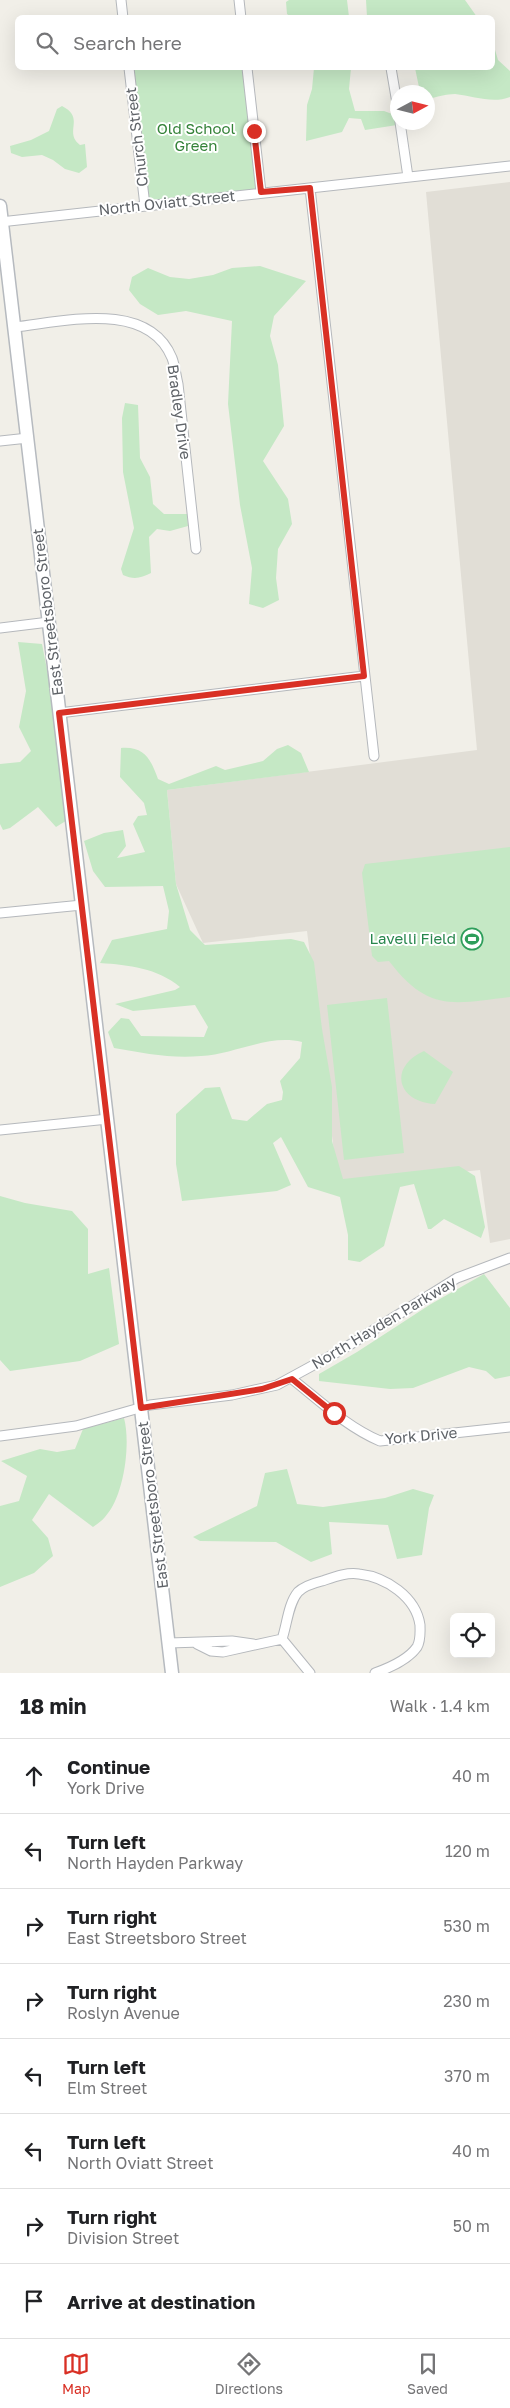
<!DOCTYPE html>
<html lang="en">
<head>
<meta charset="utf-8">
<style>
  body { margin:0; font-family:"Golos Text",sans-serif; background:#f2f2f2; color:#202124 }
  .controls { position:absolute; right:15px; bottom:15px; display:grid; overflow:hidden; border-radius:8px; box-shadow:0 5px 20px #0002 }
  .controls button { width:45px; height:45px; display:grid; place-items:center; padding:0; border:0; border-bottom:1px solid #e0e0e0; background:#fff; color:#202124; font:25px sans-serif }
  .compass { position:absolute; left:390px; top:85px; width:45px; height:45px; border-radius:50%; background:#fff; box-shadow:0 5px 20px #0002; rotate:83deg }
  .stop { position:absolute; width:15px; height:15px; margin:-11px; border:4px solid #d93025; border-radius:50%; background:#fff }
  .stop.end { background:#d93025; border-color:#fff; box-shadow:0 1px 5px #0008 }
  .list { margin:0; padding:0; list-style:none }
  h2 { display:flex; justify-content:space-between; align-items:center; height:65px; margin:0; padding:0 20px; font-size:21px }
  h2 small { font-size:16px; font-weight:400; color:#757577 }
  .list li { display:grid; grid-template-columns:32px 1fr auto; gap:15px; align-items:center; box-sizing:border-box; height:75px; padding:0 20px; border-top:1px solid #e0e0e0 }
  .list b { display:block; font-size:19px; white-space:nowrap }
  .list p { margin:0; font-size:16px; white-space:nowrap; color:#757577 }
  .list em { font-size:16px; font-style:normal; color:#757577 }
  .icon { flex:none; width:28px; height:28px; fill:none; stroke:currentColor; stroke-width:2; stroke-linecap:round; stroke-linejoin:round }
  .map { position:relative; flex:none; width:510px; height:1673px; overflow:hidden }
  .search { position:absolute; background:#fff; box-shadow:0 5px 20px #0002; left:15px; right:15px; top:15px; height:55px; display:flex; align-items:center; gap:12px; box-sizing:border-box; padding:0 18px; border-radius:8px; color:#757577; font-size:19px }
  .sheet { height:665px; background:#fff }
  nav { display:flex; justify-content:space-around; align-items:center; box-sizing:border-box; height:70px; border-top:1px solid #e0e0e0; background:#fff; font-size:14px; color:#757577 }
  nav a { display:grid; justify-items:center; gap:2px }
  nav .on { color:#d93025 }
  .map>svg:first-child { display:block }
  .education { fill:#e1ded6 }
  .green { fill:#c5e8c5 }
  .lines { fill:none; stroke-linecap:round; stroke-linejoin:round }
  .minor-casing { stroke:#b5b8bc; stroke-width:11 }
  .secondary-casing { stroke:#b6babf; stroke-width:15 }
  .minor { stroke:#fff; stroke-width:9 }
  .secondary { stroke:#fff; stroke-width:12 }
  .route { stroke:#d93025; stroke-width:6 }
  .labels { text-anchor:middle; stroke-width:4; stroke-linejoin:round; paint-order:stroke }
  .park-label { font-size:15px; fill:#348238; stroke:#fff }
  .street-label { font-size:15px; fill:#5f6368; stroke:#fff }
  .leisure-label { font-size:15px; fill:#27864d; stroke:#fff; text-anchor:end }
</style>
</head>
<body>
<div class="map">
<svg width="510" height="1673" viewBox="0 0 510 1673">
  <rect width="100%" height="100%" fill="#f1efe8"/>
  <path class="education" d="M 510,182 L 510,1239 L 490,1243 L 480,1170 L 338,1185 L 307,931 L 203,943 L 176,884 L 167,790 L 477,750 L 426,192 Z"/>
  <path class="green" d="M 289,0 L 347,0 L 349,17 L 291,17 L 287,14 L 286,2 Z
    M 366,0 L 465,0 L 477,17 L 367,17 Z
    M 493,43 L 498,60 L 510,71 L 510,97 C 492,104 474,96 455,94 C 447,94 436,97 428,99 L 428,92 L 420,92 L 415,68 L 492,68 Z
    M 129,68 L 247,68 L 261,192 L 145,206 Z
    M 314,68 L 351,68 L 349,89 L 355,111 L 384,111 L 395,115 L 397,125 L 365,130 L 361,119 L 349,118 L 342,132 L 306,141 L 307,105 L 312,89 Z
    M 62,106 C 86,118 63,132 80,145 L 85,144 L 87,167 L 79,173 L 65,169 L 53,160 L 42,155 L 22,157 L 11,153 L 10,146 L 31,140 L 49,131 L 57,109 Z
    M 260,266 L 306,281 L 274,316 L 270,336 L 278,365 L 284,426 L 263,461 L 288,499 L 292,524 L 278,549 L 276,578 L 279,600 L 263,608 L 249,604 L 252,568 L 240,505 L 228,404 L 232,321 L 186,311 L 158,315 L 140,304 L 129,290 L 132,277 L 148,268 L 170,277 L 189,279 L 213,275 L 232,268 Z
    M 125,403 L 138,405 L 140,458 L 150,477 L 153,504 L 164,514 L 187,514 L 188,526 L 170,531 L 157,529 L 149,537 L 151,573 C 141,578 134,580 123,575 L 121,569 L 134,528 L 123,472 L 122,418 Z
    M 18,642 L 42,644 L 51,690 L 69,819 L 56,827 L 38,807 L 10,828 L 3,830 L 0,824 L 0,764 L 20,762 L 31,751 L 19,727 L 26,691 Z
    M 288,745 L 301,753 L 309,772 L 167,790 L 176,884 L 190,930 L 205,945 L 291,939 L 304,942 L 314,962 L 322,1029 L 332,1087 L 332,1141 L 343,1179 L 459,1166 L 475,1176 L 485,1227 L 481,1238 L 444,1219 L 431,1229 L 428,1229 L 414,1184 L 400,1187 L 384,1246 L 360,1262 L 348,1260 L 348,1235 L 340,1197 L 308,1187 L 281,1137 L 273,1143 L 291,1185 L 277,1191 L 182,1201 L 176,1164 L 176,1114 L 205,1088 L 220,1087 L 232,1119 L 247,1121 L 267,1104 L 282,1100 L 283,1092 L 280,1081 L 300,1058 L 302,1042 C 268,1034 235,1054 201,1056 C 172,1059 143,1053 114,1048 L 108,1032 L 121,1018 L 129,1019 L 141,1036 L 204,1037 L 208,1027 L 195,1005 L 133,1011 L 115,1004 L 175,990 L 180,987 C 157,968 129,965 100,963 L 112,940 L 167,929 L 169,911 L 163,886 L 105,887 L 93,871 L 84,841 L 104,833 L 123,830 L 126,846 L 117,858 L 145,852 L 133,824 L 138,816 L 147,815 L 144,803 L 120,777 L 121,748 C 145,746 151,760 158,779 L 169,784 L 216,766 L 225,770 L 263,761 L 277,749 Z
    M 510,847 L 510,997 C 452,1004 428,1012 389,961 L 378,962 L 372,956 L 362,873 L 365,864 Z
    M 387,998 L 404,1153 L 344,1160 L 327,1005 Z
    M 424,1051 L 453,1072 L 435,1104 C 397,1102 388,1067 424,1051 Z
    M 0,1196 L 25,1203 L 72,1211 L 88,1229 L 88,1274 L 109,1268 L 119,1344 L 80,1361 L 10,1371 L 0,1360 Z
    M 484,1274 L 510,1308 L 510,1376 L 495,1379 L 486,1371 L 469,1367 L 413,1388 L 390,1389 L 319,1381 L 319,1374 L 357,1352 L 431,1304 Z
    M 124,1418 C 131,1444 124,1497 105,1517 C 102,1521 97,1524 93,1527 L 49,1494 L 32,1520 L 48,1538 L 53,1556 L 34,1573 L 0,1587 L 0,1506 L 19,1501 L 27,1476 L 1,1461 L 40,1449 L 57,1452 L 75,1449 L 83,1429 Z
    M 287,1469 L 297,1504 L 323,1507 L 385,1498 L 413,1489 L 434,1495 L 429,1508 L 422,1555 L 397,1559 L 388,1525 L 329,1522 L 332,1554 L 311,1562 L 276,1542 L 200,1541 L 193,1537 L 257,1506 L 265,1473 Z"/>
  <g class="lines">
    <g class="minor-casing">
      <path id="minor" d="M 121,0 L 123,18
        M 239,0 L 241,18
        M 129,68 L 145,206
        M 247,68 L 261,192
        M 391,68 L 398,109
        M 400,122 L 408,177
        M 310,188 L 374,756
        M 0,222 L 510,166
        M 15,327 C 62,322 148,299 172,358 C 175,366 176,376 178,384 L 196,549
        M 0,441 L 28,438
        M 0,628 L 49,622
        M 59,713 L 364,676
        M 0,913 L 82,905
        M 0,1130 L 108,1119
        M 292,1379 C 320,1401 347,1427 380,1441 L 510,1427
        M 0,1436 L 76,1426 L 150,1405 L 232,1395 L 277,1385 L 343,1349 L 457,1278 L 510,1258
        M 169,1643 L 232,1641 L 253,1644
        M 197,1644 L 211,1651 L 223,1652 L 282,1639
        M 310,1673 L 282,1639 C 287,1625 288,1604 298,1592 C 304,1586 314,1583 322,1581 C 334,1577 347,1572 359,1574 C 386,1577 416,1597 420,1625 C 420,1632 421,1640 417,1647 C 408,1660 389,1668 375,1673"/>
    </g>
    <g class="secondary-casing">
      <path id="secondary" d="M 0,206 L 172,1673"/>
    </g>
    <use href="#minor" class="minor"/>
    <use href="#secondary" class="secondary"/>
  </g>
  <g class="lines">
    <path class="route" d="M 254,131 L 261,192 L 310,188 L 364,676 L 59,713 L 141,1408 L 262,1389 L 292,1379 L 334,1413"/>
  </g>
  <defs>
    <g id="stadium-ring" transform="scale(1.125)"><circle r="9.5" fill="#fff" stroke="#2e9e5b" stroke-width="1.5"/><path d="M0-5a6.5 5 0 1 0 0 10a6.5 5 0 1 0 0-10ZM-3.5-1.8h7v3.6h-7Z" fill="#2e9e5b"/></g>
  </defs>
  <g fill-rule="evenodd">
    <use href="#stadium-ring" x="472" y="939"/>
  </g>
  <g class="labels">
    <g class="park-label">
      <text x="196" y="134">Old School<tspan x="196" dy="17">Green</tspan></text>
    </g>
    <g class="street-label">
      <text transform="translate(137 137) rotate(-97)" y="5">Church Street</text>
      <text transform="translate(167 203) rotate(-6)" y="5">North Oviatt Street</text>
      <text transform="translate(179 412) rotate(82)" y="5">Bradley Drive</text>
      <text transform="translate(48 612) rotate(-97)" y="5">East Streetsboro Street</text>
      <text transform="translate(384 1323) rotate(-31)" y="5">North Hayden Parkway</text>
      <text transform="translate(421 1436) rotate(-5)" y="5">York Drive</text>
      <text transform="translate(153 1505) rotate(-97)" y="5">East Streetsboro Street</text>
    </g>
    <g class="leisure-label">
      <text x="456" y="944">Lavelli Field</text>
    </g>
  </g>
</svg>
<div class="controls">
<button><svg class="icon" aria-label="locate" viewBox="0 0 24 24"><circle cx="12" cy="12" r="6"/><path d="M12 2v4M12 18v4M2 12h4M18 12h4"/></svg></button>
</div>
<svg class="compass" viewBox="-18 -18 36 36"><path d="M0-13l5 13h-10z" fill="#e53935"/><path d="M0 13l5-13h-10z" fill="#757577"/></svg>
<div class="stop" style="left:334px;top:1413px"></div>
<div class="stop end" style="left:254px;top:131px"></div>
<div class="search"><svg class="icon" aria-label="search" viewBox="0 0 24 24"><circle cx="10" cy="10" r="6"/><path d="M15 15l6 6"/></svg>Search here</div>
</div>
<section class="sheet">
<h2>18 min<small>Walk · 1.4 km</small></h2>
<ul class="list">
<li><svg class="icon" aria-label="ahead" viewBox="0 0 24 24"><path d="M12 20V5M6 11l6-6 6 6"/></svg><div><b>Continue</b><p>York Drive</p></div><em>40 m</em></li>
<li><svg class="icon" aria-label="left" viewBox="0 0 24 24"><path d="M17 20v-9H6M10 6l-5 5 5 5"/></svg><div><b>Turn left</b><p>North Hayden Parkway</p></div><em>120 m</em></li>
<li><svg class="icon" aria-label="right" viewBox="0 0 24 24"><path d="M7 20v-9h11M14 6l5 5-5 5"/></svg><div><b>Turn right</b><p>East Streetsboro Street</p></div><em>530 m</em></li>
<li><svg class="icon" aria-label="right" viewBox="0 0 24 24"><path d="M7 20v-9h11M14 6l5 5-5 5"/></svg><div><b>Turn right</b><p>Roslyn Avenue</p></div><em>230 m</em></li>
<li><svg class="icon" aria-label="left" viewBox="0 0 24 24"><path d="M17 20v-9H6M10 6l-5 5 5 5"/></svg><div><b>Turn left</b><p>Elm Street</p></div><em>370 m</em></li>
<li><svg class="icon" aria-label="left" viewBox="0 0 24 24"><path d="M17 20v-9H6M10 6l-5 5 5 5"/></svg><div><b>Turn left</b><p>North Oviatt Street</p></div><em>40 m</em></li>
<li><svg class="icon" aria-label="right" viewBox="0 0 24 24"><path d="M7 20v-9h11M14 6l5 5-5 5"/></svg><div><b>Turn right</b><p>Division Street</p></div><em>50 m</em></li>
<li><svg class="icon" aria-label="arrive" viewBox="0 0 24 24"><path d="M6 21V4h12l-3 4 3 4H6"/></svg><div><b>Arrive at destination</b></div></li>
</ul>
</section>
<nav>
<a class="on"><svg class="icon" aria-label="map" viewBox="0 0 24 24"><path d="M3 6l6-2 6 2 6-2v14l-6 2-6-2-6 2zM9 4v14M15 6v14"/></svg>Map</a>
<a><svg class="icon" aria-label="directions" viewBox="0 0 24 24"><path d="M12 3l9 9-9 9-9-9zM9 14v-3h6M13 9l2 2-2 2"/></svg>Directions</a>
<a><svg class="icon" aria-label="saved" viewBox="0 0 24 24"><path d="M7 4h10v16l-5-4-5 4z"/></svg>Saved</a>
</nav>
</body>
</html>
